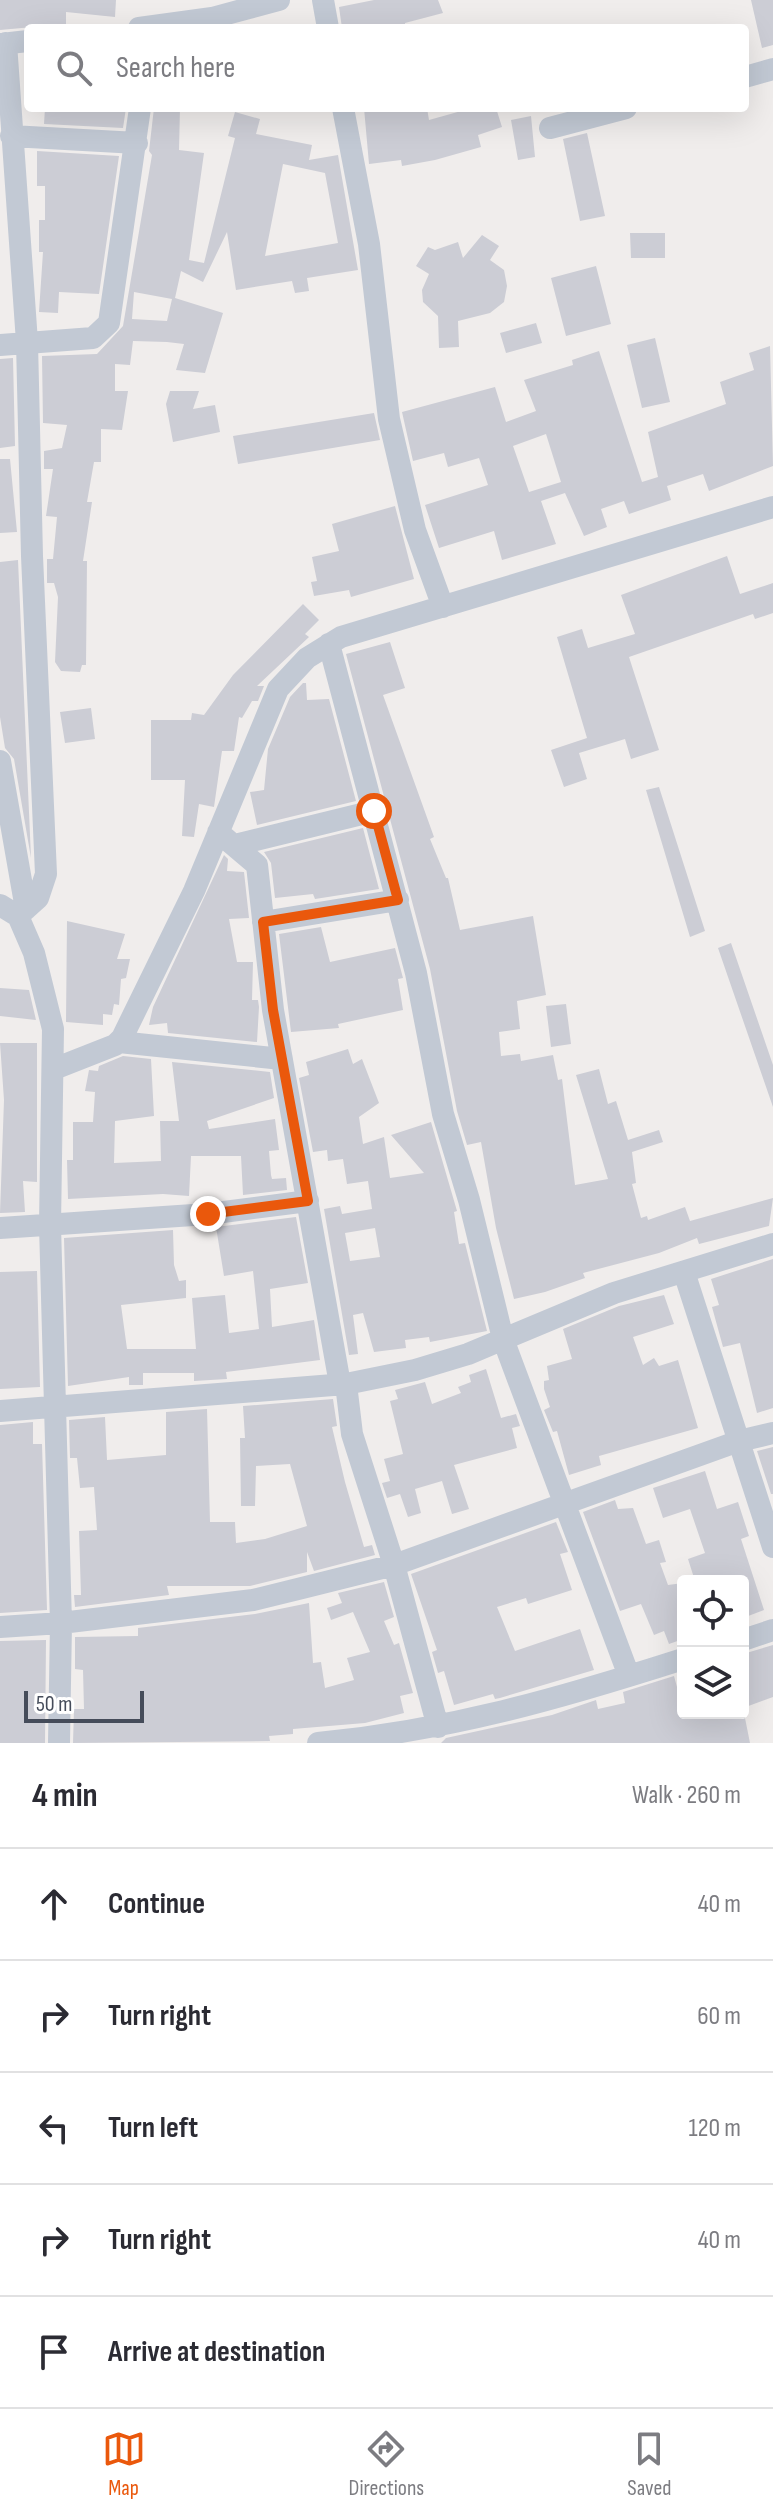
<!DOCTYPE html>
<html lang="en">
<head>
<meta charset="utf-8">
<style>
  body { margin:0; font-family:"Sofia Sans Condensed",sans-serif; background:#f7f7f7; color:#2b2b33 }
  .controls { position:absolute; right:24px; bottom:24px; display:grid; overflow:hidden; border-radius:8px; box-shadow:0 8px 32px #0002 }
  .controls button { width:72px; height:72px; display:grid; place-items:center; padding:0; border:0; border-bottom:2px solid #e1e1e2; background:#fff; color:#2b2b33; font:40px sans-serif }
  .scale { position:absolute; left:24px; bottom:20px; width:120px; box-sizing:border-box; padding-left:8px; border:4px solid #454c5a; border-top:0; font-size:22px; line-height:28px; white-space:nowrap; color:#454c5a; -webkit-text-stroke:6px #fff; paint-order:stroke }
  .stop { position:absolute; width:24px; height:24px; margin:-18px; border:6px solid #ea580c; border-radius:50%; background:#fff }
  .stop.end { background:#ea580c; border-color:#fff; box-shadow:0 2px 8px #0008 }
  .list { margin:0; padding:0; list-style:none }
  h2 { display:flex; justify-content:space-between; align-items:center; height:104px; margin:0; padding:0 32px; font-size:34px }
  h2 small { font-size:26px; font-weight:400; color:#7c7c81 }
  .list li { display:grid; grid-template-columns:52px 1fr auto; gap:24px; align-items:center; box-sizing:border-box; height:112px; padding:0 32px; border-top:2px solid #e1e1e2 }
  .list b { display:block; font-size:30px; white-space:nowrap }
  .list em { font-size:26px; font-style:normal; color:#7c7c81 }
  .icon { flex:none; width:44px; height:44px; fill:none; stroke:currentColor; stroke-width:2; stroke-linecap:round; stroke-linejoin:round }
  .map { position:relative; flex:none; width:773px; height:1743px; overflow:hidden }
  .search { position:absolute; background:#fff; box-shadow:0 8px 32px #0002; left:24px; right:24px; top:24px; height:88px; display:flex; align-items:center; gap:20px; box-sizing:border-box; padding:0 28px; border-radius:8px; color:#7c7c81; font-size:30px }
  .sheet { height:664px; background:#fff }
  nav { display:flex; justify-content:space-around; align-items:center; box-sizing:border-box; height:112px; border-top:2px solid #e1e1e2; background:#fff; font-size:22px; color:#7c7c81 }
  nav a { display:grid; justify-items:center; gap:4px }
  nav .on { color:#ea580c }
  .map>svg:first-child { display:block }
  .building { fill:#cccdd5; fill-rule:evenodd }
  .lines { fill:none; stroke-linecap:round; stroke-linejoin:round }
  .minor { stroke:#c2c9d4; stroke-width:22 }
  .route { stroke:#ea580c; stroke-width:10 }
</style>
</head>
<body>
<div class="map">
<svg width="773" height="1743" viewBox="0 0 773 1743">
  <rect width="100%" height="100%" fill="#f0edec"/>
  <path class="building" d="M 0,0 L 116,0 L 115,17 L 66,12 L 66,24 L 0,30 Z
    M 374,0 L 438,0 L 443,13 L 405,23 L 405,28 L 342,28 L 339,7 Z
    M 751,0 L 773,0 L 773,45 L 762,48 Z
    M 45,108 L 126,108 L 123,128 L 44,124 Z
    M 154,108 L 180,108 L 179,150 L 204,153 L 189,260 L 204,263 L 235,138 L 228,136 L 235,112 L 260,119 L 256,134 L 312,145 L 309,160 L 338,155 L 358,270 L 307,278 L 309,291 L 295,293 L 292,281 L 236,290 L 227,232 L 203,282 L 181,271 L 175,298 L 223,313 L 205,373 L 176,370 L 184,344 L 167,342 L 133,341 L 130,365 L 115,364 L 115,391 L 128,391 L 122,430 L 101,429 L 101,462 L 94,462 L 87,502 L 92,502 L 83,561 L 87,561 L 86,665 L 82,665 L 80,672 L 61,671 L 55,662 L 58,597 L 54,583 L 47,583 L 47,559 L 53,559 L 57,517 L 46,516 L 53,469 L 44,469 L 44,451 L 62,448 L 67,425 L 43,423 L 42,356 L 97,354 L 123,326 L 152,155 L 149,151 ZM 283,164 L 325,173 L 338,243 L 265,256 ZM 134,292 L 172,299 L 167,321 L 132,319 Z
    M 364,108 L 427,108 L 429,120 L 472,108 L 496,108 L 502,127 L 478,135 L 481,147 L 435,160 L 402,166 L 401,160 L 369,164 Z
    M 531,116 L 535,157 L 518,160 L 511,120 Z
    M 587,133 L 605,216 L 580,221 L 563,139 Z
    M 37,151 L 119,156 L 99,294 L 59,292 L 58,313 L 39,312 L 43,252 L 39,252 L 39,220 L 45,220 L 45,186 L 37,186 Z
    M 630,233 L 665,233 L 665,258 L 631,258 Z
    M 482,235 L 499,246 L 490,260 L 504,270 L 507,286 L 504,302 L 490,313 L 458,321 L 459,347 L 439,348 L 438,316 L 423,302 L 422,290 L 429,274 L 416,266 L 428,247 L 435,250 L 458,242 L 463,258 Z
    M 596,266 L 611,324 L 566,336 L 551,278 Z
    M 536,323 L 542,343 L 506,353 L 500,333 Z
    M 655,338 L 670,402 L 642,408 L 627,345 Z
    M 770,346 L 773,466 L 709,491 L 703,474 L 667,486 L 671,500 L 629,514 L 624,501 L 601,509 L 607,527 L 584,536 L 565,493 L 541,501 L 556,544 L 502,560 L 494,531 L 439,548 L 425,505 L 488,485 L 479,458 L 448,467 L 444,453 L 413,461 L 402,412 L 495,387 L 506,422 L 536,411 L 524,380 L 573,365 L 572,360 L 599,351 L 642,482 L 658,477 L 648,432 L 726,404 L 720,382 L 754,370 L 749,353 ZM 546,434 L 561,482 L 529,492 L 513,446 Z
    M 13,358 L 15,446 L 0,448 L 0,359 Z
    M 170,391 L 199,391 L 193,409 L 215,405 L 220,432 L 173,442 L 166,404 Z
    M 374,413 L 380,440 L 238,464 L 233,436 Z
    M 0,459 L 10,459 L 17,532 L 0,533 Z
    M 395,506 L 414,579 L 351,597 L 349,590 L 314,596 L 311,582 L 317,581 L 312,557 L 339,551 L 332,524 Z
    M 727,556 L 740,594 L 773,583 L 773,613 L 755,619 L 753,614 L 629,657 L 659,750 L 631,759 L 625,739 L 579,753 L 587,779 L 564,787 L 551,750 L 587,738 L 557,637 L 582,629 L 588,648 L 635,634 L 621,595 Z
    M 18,560 L 31,858 L 14,759 L 5,748 L 0,717 L 0,562 Z
    M 303,604 L 319,620 L 305,634 L 309,637 L 257,686 L 264,686 L 258,701 L 252,701 L 242,718 L 239,717 L 234,751 L 222,751 L 214,807 L 199,804 L 194,837 L 182,836 L 185,780 L 151,780 L 151,720 L 191,720 L 192,713 L 204,715 L 233,675 Z
    M 390,642 L 405,688 L 383,695 L 434,837 L 430,839 L 446,878 L 448,878 L 460,930 L 533,916 L 546,995 L 517,1001 L 520,1029 L 499,1032 L 501,1056 L 520,1054 L 521,1061 L 553,1055 L 558,1080 L 562,1079 L 575,1185 L 608,1179 L 576,1075 L 599,1069 L 608,1104 L 616,1101 L 628,1140 L 659,1130 L 663,1142 L 632,1152 L 636,1183 L 632,1184 L 641,1218 L 647,1216 L 648,1220 L 685,1207 L 690,1221 L 773,1198 L 769,1226 L 699,1244 L 697,1238 L 659,1253 L 583,1273 L 585,1278 L 545,1292 L 514,1299 L 496,1228 L 481,1142 L 467,1145 L 457,1111 L 430,969 L 346,654 Z
    M 303,683 L 306,683 L 307,700 L 329,699 L 356,801 L 257,825 L 250,792 L 264,790 L 268,749 L 290,697 Z
    M 91,708 L 95,739 L 65,743 L 60,712 Z
    M 659,787 L 705,931 L 690,937 L 646,790 Z
    M 363,828 L 379,889 L 315,899 L 313,894 L 275,898 L 271,863 L 264,852 Z
    M 224,855 L 228,859 L 227,871 L 244,872 L 249,918 L 229,919 L 237,962 L 253,962 L 252,1000 L 258,1000 L 259,1007 L 257,1042 L 168,1033 L 167,1023 L 149,1025 L 153,1007 Z
    M 67,921 L 125,934 L 117,959 L 130,959 L 126,978 L 121,979 L 119,1005 L 114,1004 L 112,1015 L 103,1014 L 103,1025 L 66,1022 Z
    M 321,927 L 330,962 L 395,948 L 403,978 L 398,979 L 403,1010 L 338,1024 L 339,1028 L 291,1032 L 279,934 Z
    M 731,943 L 773,1065 L 773,1107 L 718,948 Z
    M 0,988 L 29,990 L 36,1020 L 0,1016 Z
    M 566,1004 L 571,1044 L 551,1047 L 546,1006 Z
    M 0,1043 L 37,1043 L 37,1182 L 23,1181 L 25,1212 L 0,1213 L 4,1100 Z
    M 348,1049 L 353,1064 L 362,1059 L 379,1103 L 359,1117 L 363,1144 L 384,1137 L 390,1178 L 424,1173 L 391,1135 L 431,1122 L 457,1211 L 454,1212 L 459,1244 L 465,1243 L 487,1331 L 430,1342 L 429,1337 L 405,1340 L 406,1348 L 374,1352 L 363,1313 L 353,1315 L 358,1354 L 349,1355 L 324,1209 L 340,1206 L 342,1214 L 372,1209 L 368,1181 L 347,1184 L 343,1159 L 328,1161 L 327,1150 L 313,1152 L 299,1078 L 309,1075 L 306,1062 ZM 375,1228 L 380,1257 L 350,1261 L 345,1233 Z
    M 123,1056 L 151,1059 L 154,1116 L 115,1121 L 114,1163 L 161,1161 L 160,1121 L 179,1121 L 172,1062 L 270,1072 L 274,1098 L 207,1121 L 209,1129 L 275,1119 L 279,1150 L 269,1151 L 271,1175 L 272,1179 L 286,1178 L 287,1190 L 243,1195 L 241,1156 L 191,1156 L 189,1196 L 163,1194 L 68,1199 L 67,1160 L 73,1160 L 73,1122 L 93,1122 L 95,1092 L 85,1091 L 89,1070 L 98,1071 L 99,1066 Z
    M 296,1217 L 308,1283 L 270,1289 L 272,1327 L 314,1320 L 320,1360 L 226,1372 L 227,1379 L 194,1381 L 194,1373 L 143,1373 L 143,1385 L 129,1385 L 129,1377 L 68,1386 L 64,1238 L 173,1230 L 174,1265 L 179,1281 L 186,1280 L 186,1298 L 121,1305 L 127,1349 L 196,1349 L 192,1298 L 225,1295 L 229,1333 L 259,1329 L 253,1271 L 224,1276 L 216,1227 Z
    M 773,1259 L 773,1408 L 757,1413 L 740,1343 L 723,1347 L 712,1307 L 719,1305 L 711,1279 Z
    M 37,1271 L 40,1387 L 0,1389 L 0,1272 Z
    M 664,1295 L 674,1324 L 633,1337 L 643,1365 L 654,1358 L 659,1366 L 678,1360 L 698,1428 L 599,1456 L 601,1465 L 569,1475 L 557,1431 L 553,1432 L 544,1410 L 550,1407 L 544,1389 L 544,1381 L 549,1380 L 547,1366 L 572,1359 L 563,1329 L 619,1306 Z
    M 486,1369 L 501,1418 L 516,1414 L 520,1426 L 512,1428 L 517,1448 L 454,1465 L 469,1509 L 452,1514 L 442,1481 L 415,1489 L 421,1513 L 408,1517 L 400,1494 L 387,1498 L 382,1483 L 390,1481 L 384,1459 L 403,1454 L 390,1401 L 398,1399 L 395,1390 L 425,1382 L 432,1404 L 461,1393 L 458,1387 L 471,1382 L 469,1375 Z
    M 333,1399 L 337,1426 L 332,1427 L 345,1482 L 364,1547 L 372,1545 L 375,1555 L 314,1571 L 307,1552 L 307,1572 L 250,1586 L 167,1586 L 169,1595 L 75,1607 L 74,1595 L 81,1595 L 79,1531 L 97,1530 L 94,1487 L 80,1488 L 77,1458 L 70,1458 L 69,1420 L 105,1417 L 107,1460 L 166,1455 L 166,1412 L 207,1409 L 210,1522 L 235,1522 L 236,1543 L 265,1539 L 307,1526 L 290,1464 L 256,1466 L 255,1506 L 241,1506 L 240,1438 L 245,1438 L 243,1406 Z
    M 33,1422 L 33,1444 L 42,1444 L 47,1610 L 0,1613 L 0,1425 Z
    M 773,1447 L 773,1494 L 771,1494 L 757,1451 Z
    M 705,1471 L 717,1509 L 738,1502 L 749,1536 L 741,1539 L 764,1610 L 743,1618 L 743,1581 L 695,1581 L 688,1559 L 705,1553 L 690,1509 L 663,1518 L 653,1488 Z
    M 615,1500 L 618,1509 L 633,1508 L 646,1544 L 659,1540 L 666,1562 L 660,1563 L 668,1585 L 683,1583 L 683,1639 L 669,1644 L 664,1631 L 654,1635 L 641,1604 L 620,1611 L 583,1512 Z
    M 556,1522 L 568,1552 L 560,1554 L 572,1590 L 528,1604 L 526,1598 L 497,1607 L 515,1651 L 580,1629 L 594,1670 L 500,1698 L 495,1699 L 493,1694 L 454,1705 L 444,1671 L 438,1673 L 432,1652 L 437,1650 L 411,1574 Z
    M 384,1582 L 394,1617 L 384,1621 L 394,1645 L 399,1643 L 413,1693 L 400,1696 L 404,1713 L 365,1723 L 293,1729 L 293,1734 L 269,1736 L 270,1741 L 73,1743 L 74,1709 L 84,1709 L 83,1670 L 75,1669 L 75,1637 L 138,1636 L 138,1628 L 255,1614 L 309,1603 L 313,1663 L 321,1662 L 325,1688 L 354,1680 L 347,1658 L 370,1652 L 353,1612 L 331,1620 L 327,1608 L 342,1603 L 338,1593 Z
    M 46,1640 L 45,1743 L 0,1743 L 0,1641 Z
    M 773,1645 L 773,1697 L 743,1708 L 743,1654 Z
    M 674,1676 L 680,1698 L 683,1698 L 683,1713 L 744,1713 L 750,1743 L 441,1743 L 446,1738 L 552,1715 L 596,1700 L 598,1709 L 625,1703 L 623,1692 Z"/>
  <g class="lines">
    <path class="minor" d="M 323,0 L 328,28
      M 139,28 L 212,18 L 279,0
      M 6,43 L 27,342 L 32,556 L 46,874 L 38,898 L 18,916
      M 0,44 L 28,41
      M 745,77 L 773,69
      M 343,108 L 369,244 L 389,419 L 415,530 L 443,607
      M 550,128 L 626,108
      M 11,136 L 137,143
      M 0,345 L 93,338 L 109,323 L 140,108
      M 329,644 L 416,973 L 443,1114 L 469,1200 L 503,1339 L 629,1676
      M 0,761 L 26,909
      M 218,832 L 257,865 L 273,1010 L 340,1384
      M 235,845 L 374,811
      M 0,905 L 18,916 L 34,953 L 53,1029 L 50,1225 L 61,1623 L 59,1743
      M 263,922 L 398,900
      M 119,1042 L 282,1059
      M 54,1069 L 115,1045 L 122,1038 L 194,891 L 278,689 L 307,658 L 341,637 L 773,507
      M 0,1228 L 208,1214 L 308,1201
      M 684,1272 L 773,1547
      M 346,1384 L 352,1434 L 394,1565 L 438,1727
      M 0,1411 L 346,1384 L 415,1370 L 468,1354 L 614,1293 L 773,1244
      M 0,1627 L 61,1623 L 253,1600 L 302,1588 L 394,1565 L 739,1441 L 773,1433
      M 743,1640 L 773,1630
      M 318,1743 C 450,1730 558,1699 683,1659"/>
  </g>
  <g class="lines">
    <path class="route" d="M 208,1214 L 308,1201 L 273,1010 L 263,922 L 398,900 L 374,811"/>
  </g>
</svg>
<div class="controls">
<button><svg class="icon" aria-label="locate" viewBox="0 0 24 24"><circle cx="12" cy="12" r="6"/><path d="M12 2v4M12 18v4M2 12h4M18 12h4"/></svg></button>
<button><svg class="icon" aria-label="layers" viewBox="0 0 24 24"><path d="M12 4l9 5-9 5-9-5zM3 14l9 5 9-5"/></svg></button>
</div>
<div class="scale">50 m</div>
<div class="stop" style="left:374px;top:811px"></div>
<div class="stop end" style="left:208px;top:1214px"></div>
<div class="search"><svg class="icon" aria-label="search" viewBox="0 0 24 24"><circle cx="10" cy="10" r="6"/><path d="M15 15l6 6"/></svg>Search here</div>
</div>
<section class="sheet">
<h2>4 min<small>Walk · 260 m</small></h2>
<ul class="list">
<li><svg class="icon" aria-label="ahead" viewBox="0 0 24 24"><path d="M12 20V5M6 11l6-6 6 6"/></svg><div><b>Continue</b></div><em>40 m</em></li>
<li><svg class="icon" aria-label="right" viewBox="0 0 24 24"><path d="M7 20v-9h11M14 6l5 5-5 5"/></svg><div><b>Turn right</b></div><em>60 m</em></li>
<li><svg class="icon" aria-label="left" viewBox="0 0 24 24"><path d="M17 20v-9H6M10 6l-5 5 5 5"/></svg><div><b>Turn left</b></div><em>120 m</em></li>
<li><svg class="icon" aria-label="right" viewBox="0 0 24 24"><path d="M7 20v-9h11M14 6l5 5-5 5"/></svg><div><b>Turn right</b></div><em>40 m</em></li>
<li><svg class="icon" aria-label="arrive" viewBox="0 0 24 24"><path d="M6 21V4h12l-3 4 3 4H6"/></svg><div><b>Arrive at destination</b></div></li>
</ul>
</section>
<nav>
<a class="on"><svg class="icon" aria-label="map" viewBox="0 0 24 24"><path d="M3 6l6-2 6 2 6-2v14l-6 2-6-2-6 2zM9 4v14M15 6v14"/></svg>Map</a>
<a><svg class="icon" aria-label="directions" viewBox="0 0 24 24"><path d="M12 3l9 9-9 9-9-9zM9 14v-3h6M13 9l2 2-2 2"/></svg>Directions</a>
<a><svg class="icon" aria-label="saved" viewBox="0 0 24 24"><path d="M7 4h10v16l-5-4-5 4z"/></svg>Saved</a>
</nav>
</body>
</html>
